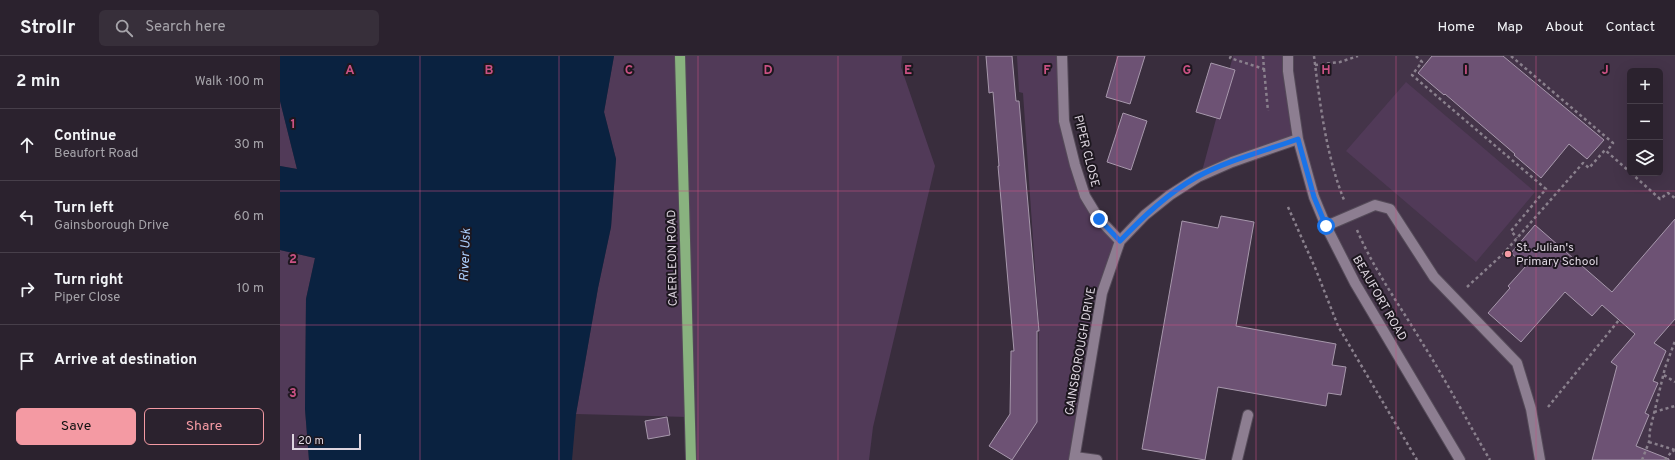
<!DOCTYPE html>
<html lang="en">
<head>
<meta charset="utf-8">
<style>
  body { margin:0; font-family:Overpass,sans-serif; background:#372f3a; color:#f1f3f6 }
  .controls { position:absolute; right:12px; top:12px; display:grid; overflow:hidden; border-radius:6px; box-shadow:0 4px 16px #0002 }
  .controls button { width:36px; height:36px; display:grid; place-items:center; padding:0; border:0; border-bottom:1px solid #473f4a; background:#2b222e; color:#f1f3f6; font:20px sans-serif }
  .scale { position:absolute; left:12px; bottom:10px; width:69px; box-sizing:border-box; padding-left:4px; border:2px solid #ded6e0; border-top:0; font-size:11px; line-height:14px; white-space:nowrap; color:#ded6e0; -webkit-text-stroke:3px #1d171f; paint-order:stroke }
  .stop { position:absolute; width:12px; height:12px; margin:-9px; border:3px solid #1a73e8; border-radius:50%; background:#fff }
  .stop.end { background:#1a73e8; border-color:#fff; box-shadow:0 1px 4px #0008 }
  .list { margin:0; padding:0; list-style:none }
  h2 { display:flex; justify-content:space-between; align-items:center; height:52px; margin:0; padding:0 16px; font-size:17px }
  h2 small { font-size:13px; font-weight:400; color:#a6a4aa }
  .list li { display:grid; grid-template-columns:26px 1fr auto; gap:12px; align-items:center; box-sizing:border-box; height:72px; padding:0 16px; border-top:1px solid #473f4a }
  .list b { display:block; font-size:15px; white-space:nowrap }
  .list p { margin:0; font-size:13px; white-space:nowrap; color:#a6a4aa }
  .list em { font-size:13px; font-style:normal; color:#a6a4aa }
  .actions { display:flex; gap:8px; padding:12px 16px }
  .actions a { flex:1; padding:9px 0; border:1px solid #f49aa3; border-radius:6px; text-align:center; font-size:14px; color:#f49aa3 }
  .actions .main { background:#f49aa3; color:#111 }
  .icon { flex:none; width:22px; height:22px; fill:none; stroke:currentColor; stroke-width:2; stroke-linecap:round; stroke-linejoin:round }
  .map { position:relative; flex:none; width:1395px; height:404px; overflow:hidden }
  header { display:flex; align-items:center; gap:24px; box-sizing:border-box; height:56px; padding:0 20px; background:#2b222e; border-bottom:1px solid #473f4a }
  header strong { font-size:19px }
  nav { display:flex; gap:22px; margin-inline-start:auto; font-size:14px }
  .search { width:280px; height:36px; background:#372f3a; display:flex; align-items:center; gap:10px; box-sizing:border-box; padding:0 14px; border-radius:6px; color:#a6a4aa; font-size:15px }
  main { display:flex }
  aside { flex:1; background:#2b222e }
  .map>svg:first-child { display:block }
  .built { fill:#443449; fill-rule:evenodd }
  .green { fill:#513a58 }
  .water { fill:#0a2240 }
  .building { fill:#6d5274; stroke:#a798ac }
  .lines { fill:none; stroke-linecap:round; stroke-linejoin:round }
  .minor-casing { stroke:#554b59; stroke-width:12 }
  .major-casing { stroke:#554b59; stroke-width:12 }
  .path { stroke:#8a808d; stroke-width:2.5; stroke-dasharray:3 3; stroke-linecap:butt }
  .minor { stroke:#8d7e91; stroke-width:10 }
  .major { stroke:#89b27f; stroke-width:10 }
  .route { stroke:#1a73e8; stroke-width:5 }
  .grid { fill:none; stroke:#ca5183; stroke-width:1; stroke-opacity:0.55 }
  .poi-dot { fill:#f49aa3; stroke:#1d171f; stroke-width:1.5 }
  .labels { text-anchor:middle; stroke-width:4; stroke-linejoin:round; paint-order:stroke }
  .street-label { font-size:12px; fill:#ded6e0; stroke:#1d171f }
  .poi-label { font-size:12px; fill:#ded6e0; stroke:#1d171f; text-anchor:start }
  .water-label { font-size:13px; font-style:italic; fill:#accffd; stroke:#1d171f }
  .grid-label { font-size:13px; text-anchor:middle; font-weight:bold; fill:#ca5183; stroke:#1d171f; stroke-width:4; stroke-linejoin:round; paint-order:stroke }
</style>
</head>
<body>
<header>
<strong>Strollr</strong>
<div class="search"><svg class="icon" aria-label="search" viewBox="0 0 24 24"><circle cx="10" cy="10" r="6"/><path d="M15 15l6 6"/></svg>Search here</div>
<nav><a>Home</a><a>Map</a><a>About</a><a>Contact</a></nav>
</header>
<main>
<aside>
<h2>2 min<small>Walk · 100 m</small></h2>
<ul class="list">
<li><svg class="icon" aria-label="ahead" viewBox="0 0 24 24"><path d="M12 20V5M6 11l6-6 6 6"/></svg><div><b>Continue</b><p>Beaufort Road</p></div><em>30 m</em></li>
<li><svg class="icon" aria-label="left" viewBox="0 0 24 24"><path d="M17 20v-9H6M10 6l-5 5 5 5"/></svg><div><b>Turn left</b><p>Gainsborough Drive</p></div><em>60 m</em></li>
<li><svg class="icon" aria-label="right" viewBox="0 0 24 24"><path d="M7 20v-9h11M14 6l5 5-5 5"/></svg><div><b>Turn right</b><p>Piper Close</p></div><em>10 m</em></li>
<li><svg class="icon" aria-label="arrive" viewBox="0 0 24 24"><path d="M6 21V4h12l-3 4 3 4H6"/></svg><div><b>Arrive at destination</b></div></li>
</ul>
<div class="actions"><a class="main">Save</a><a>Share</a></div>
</aside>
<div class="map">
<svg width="1395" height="404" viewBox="0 0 1395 404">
  <rect width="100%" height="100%" fill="#392d3d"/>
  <path class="built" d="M 1008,0 L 1395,0 L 1395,404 L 1180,404 L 1046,170 L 1018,83 ZM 1350,15 L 1380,15 L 1380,117 L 1350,117 Z"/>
  <path class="green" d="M 334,0 L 622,0 L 621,11 L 655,110 L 593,371 L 589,404 L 411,404 L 408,361 L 296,358 L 318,232 L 331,171 L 336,103 L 324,56 Z
    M 737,0 L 782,0 L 784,65 L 805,140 L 840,185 L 822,237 L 794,404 L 730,404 L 757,362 L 759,271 L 743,37 L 739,36 Z
    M 953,0 L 1008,0 L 1018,83 L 921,119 Z
    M 1126,26 L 1255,136 L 1196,206 L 1066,95 Z
    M 0,45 L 17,113 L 0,110 Z
    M 0,194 L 35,202 L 26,243 L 25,353 L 29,404 L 0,404 Z"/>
  <path class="water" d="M 0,0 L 334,0 L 324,56 L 336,103 L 331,171 L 318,232 L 296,358 L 292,404 L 29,404 L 25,353 L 26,243 L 35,202 L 0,194 L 0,110 L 17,113 L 0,45 Z"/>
  <path class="building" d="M 706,0 L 732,0 L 736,45 L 739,45 L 759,275 L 757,275 L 757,366 L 732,404 L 709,390 L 730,358 L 731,295 L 734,295 L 718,110 L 719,110 L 713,36 L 709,37 Z
    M 838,0 L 865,0 L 850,48 L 826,41 Z
    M 1152,0 L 1223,0 L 1324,84 L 1307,103 L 1289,88 L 1261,122 L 1234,99 L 1235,98 L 1165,38 L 1164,39 L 1138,17 Z
    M 931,7 L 955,14 L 940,63 L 916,56 Z
    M 843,57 L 867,65 L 851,114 L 827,106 Z
    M 941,160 L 974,166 L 956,270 L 1056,288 L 1052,309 L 1066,311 L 1061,339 L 1048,337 L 1046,350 L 938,331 L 925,404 L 862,393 L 902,165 L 938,172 Z
    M 1395,163 L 1395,263 L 1374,287 L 1386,295 L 1373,325 L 1378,327 L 1365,357 L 1369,359 L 1356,390 L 1389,403 L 1389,404 L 1312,404 L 1337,310 L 1331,306 L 1355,278 L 1322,249 L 1312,260 L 1285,236 L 1241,286 L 1208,257 L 1230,232 L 1228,230 L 1246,210 L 1231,197 L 1255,169 L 1332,236 Z
    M 387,361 L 390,379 L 368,383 L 365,365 Z"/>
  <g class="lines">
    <g class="minor-casing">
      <path id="minor" d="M 782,0 L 784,65 L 795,109 L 805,140 L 819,163 L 840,185
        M 1008,0 L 1008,15 L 1018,83 L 1034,141 L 1046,170 L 1075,227 L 1180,404
        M 1046,170 L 1095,149 L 1110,153 L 1154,221 L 1237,307 L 1251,353 L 1260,404
        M 795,401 L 817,404
        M 794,404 L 822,237 L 840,185 L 865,159 L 890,139 L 918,121 L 952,106 L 1018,83
        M 957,404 L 968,359"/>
    </g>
    <g class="major-casing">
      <path id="major" d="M 400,0 L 411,404"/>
    </g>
    <path class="path" d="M 951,0 L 950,2 L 984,13 L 983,0
      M 1034,0 C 1040,48 1046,99 1064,144
      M 1136,0 L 1142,6 L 1132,19 L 1266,133 L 1231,175 L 1237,182
      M 1231,0 L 1333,87 L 1327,95
      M 1035,9 L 1060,6 L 1078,0
      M 984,13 L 988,55
      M 1351,117 L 1380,143 L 1388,137 L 1395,142
      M 1008,151 L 1036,214 L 1058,270 L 1137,404
      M 1077,174 C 1094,214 1119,248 1141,285 C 1166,324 1187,365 1210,404
      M 1187,231 L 1223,198 L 1303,107 L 1309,112 L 1325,94 L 1350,116
      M 1384,319 L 1395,326
      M 1268,351 L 1339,264
      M 1374,356 L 1395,350
      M 1369,386 L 1395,394
      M 1362,404 L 1369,386 L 1370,374 L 1385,312 L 1395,285
      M 1385,404 L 1393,394 L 1395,397"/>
    <use href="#minor" class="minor"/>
    <use href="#major" class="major"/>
  </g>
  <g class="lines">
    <path class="route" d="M 819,163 L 840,185 C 863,161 888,137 917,121 C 948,104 985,95 1018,83 L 1034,141 L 1046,170"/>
  </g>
  <path class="grid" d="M 140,0 L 140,404M 279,0 L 279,404M 418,0 L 418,404M 558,0 L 558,404M 698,0 L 698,404M 837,0 L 837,404M 976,0 L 976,404M 1116,0 L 1116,404M 1256,0 L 1256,404M 0,135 L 1395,135M 0,269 L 1395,269"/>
  <circle class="poi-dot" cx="1228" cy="198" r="4"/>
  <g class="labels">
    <g class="street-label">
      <text transform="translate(807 95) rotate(76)" y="4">PIPER CLOSE</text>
      <text transform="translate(392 202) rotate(-91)" y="4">CAERLEON ROAD</text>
      <text transform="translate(1100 242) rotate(60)" y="4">BEAUFORT ROAD</text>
      <text transform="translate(800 295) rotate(-80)" y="4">GAINSBOROUGH DRIVE</text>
    </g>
    <g class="poi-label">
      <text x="1236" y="195">St. Julian's<tspan x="1236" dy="14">Primary School</tspan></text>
    </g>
    <g class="water-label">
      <text transform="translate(184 199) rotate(-88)" y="5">River Usk</text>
    </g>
  </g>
  <g class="grid-label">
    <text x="70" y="18">A</text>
    <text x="209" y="18">B</text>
    <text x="349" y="18">C</text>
    <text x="488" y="18">D</text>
    <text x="628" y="18">E</text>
    <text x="767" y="18">F</text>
    <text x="907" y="18">G</text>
    <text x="1046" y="18">H</text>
    <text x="1186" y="18">I</text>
    <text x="1325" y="18">J</text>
    <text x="13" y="72">1</text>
    <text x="13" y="207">2</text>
    <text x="13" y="341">3</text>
  </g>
</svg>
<div class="controls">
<button>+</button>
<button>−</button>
<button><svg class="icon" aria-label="layers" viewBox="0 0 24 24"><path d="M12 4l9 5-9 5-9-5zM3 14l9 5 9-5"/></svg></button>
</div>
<div class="scale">20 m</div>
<div class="stop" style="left:1046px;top:170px"></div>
<div class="stop end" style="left:819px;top:163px"></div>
</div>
</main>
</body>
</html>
